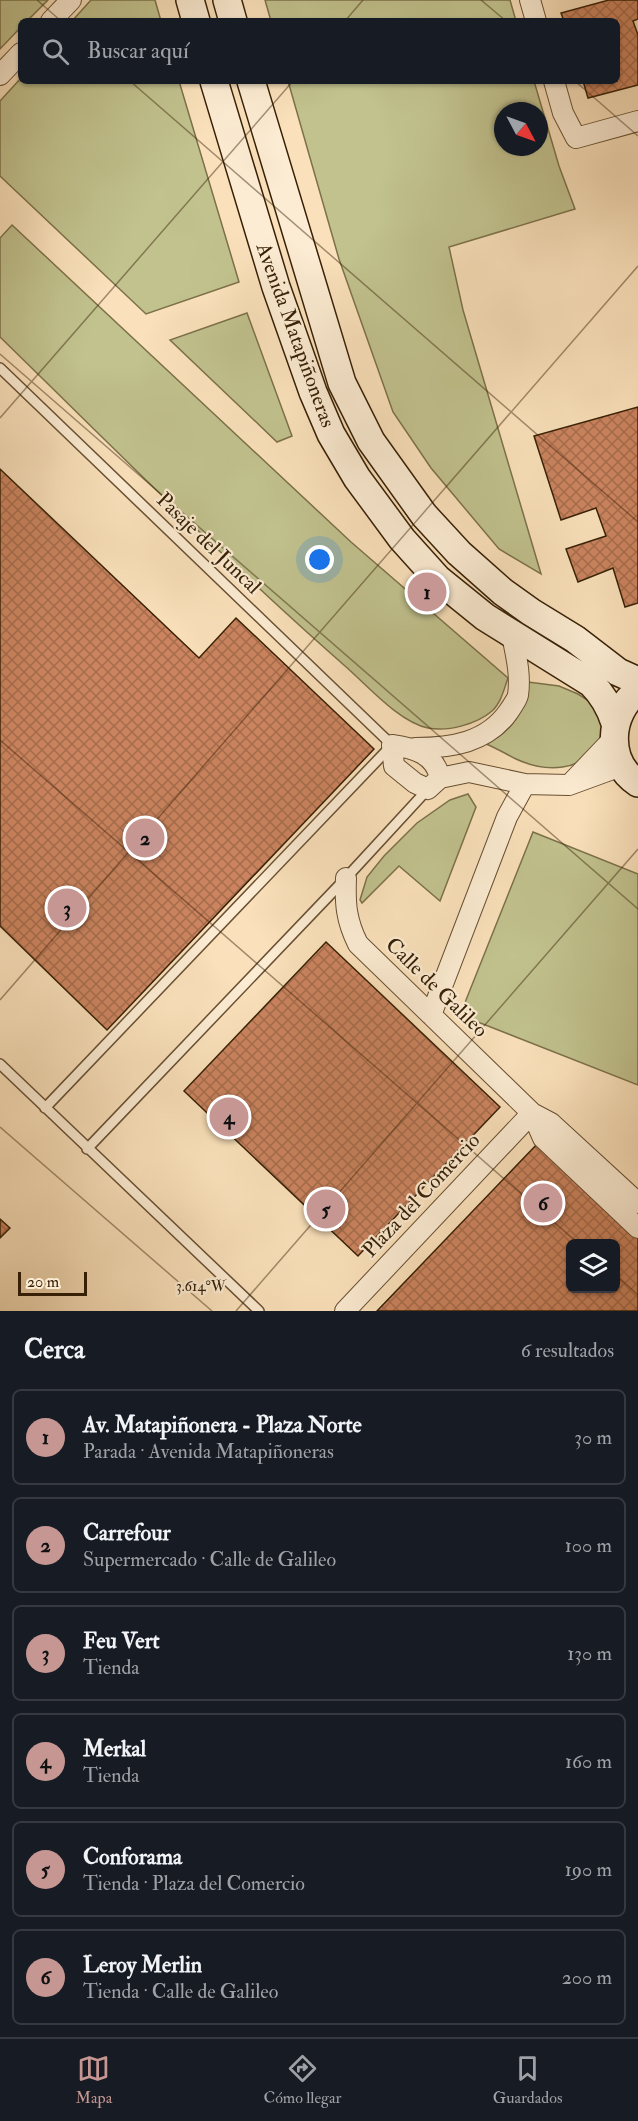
<!DOCTYPE html>
<html lang="es">
<head>
<meta charset="utf-8">
<style>
  body { margin:0; font-family:"IM FELL Double Pica",serif; background:#242831; color:#f1f3f6 }
  .controls { position:absolute; right:18px; bottom:18px; display:grid; overflow:hidden; border-radius:9px; box-shadow:0 2px 4px #0004 }
  .controls button { width:54px; height:54px; display:grid; place-items:center; padding:0; border:0; border-bottom:2px solid #363941; background:#171b24; color:#f1f3f6; font:30px sans-serif }
  .compass { position:absolute; left:494px; top:102px; width:54px; height:54px; border-radius:50%; background:#171b24; box-shadow:0 2px 4px #0004; rotate:131deg }
  .scale { position:absolute; left:18px; bottom:15px; width:69px; box-sizing:border-box; padding-left:6px; border:3px solid #372006; border-top:0; font-size:16px; line-height:21px; white-space:nowrap; color:#372006; -webkit-text-stroke:4px #fcecd3; paint-order:stroke }
  .you { position:absolute; left:320px; top:560px; width:21px; height:21px; margin:-15px; border:4px solid #fff; border-radius:50%; background:#1a73e8; box-shadow:0 0 0 9px #1a73e833 }
  .badge { display:grid; place-items:center; width:39px; height:39px; border-radius:50%; background:#c59692; color:#111; font-size:20px; font-weight:700 }
  .pin { position:absolute; translate:-50% -50%; border:3px solid #fff; box-shadow:0 2px 6px #0006 }
  .list { margin:0; padding:0; list-style:none }
  h2 { display:flex; justify-content:space-between; align-items:center; height:78px; margin:0; padding:0 24px; font-size:26px }
  h2 small { font-size:20px; font-weight:400; color:#9ea1a6 }
  .list li { display:grid; grid-template-columns:39px 1fr auto; gap:18px; align-items:center; box-sizing:border-box; height:96px; margin:0 12px 12px; padding:0 12px; border:2px solid #363941; border-radius:9px }
  .list b { display:block; font-size:22px; white-space:nowrap }
  .list p { margin:0; font-size:20px; white-space:nowrap; color:#9ea1a6 }
  .list em { font-size:20px; font-style:normal; color:#9ea1a6 }
  .icon { flex:none; width:33px; height:33px; fill:none; stroke:currentColor; stroke-width:2; stroke-linecap:round; stroke-linejoin:round }
  .map { position:relative; flex:none; width:638px; height:1311px; overflow:hidden }
  .search { position:absolute; background:#171b24; box-shadow:0 2px 4px #0004; left:18px; right:18px; top:18px; height:66px; display:flex; align-items:center; gap:15px; box-sizing:border-box; padding:0 21px; border-radius:9px; color:#9ea1a6; font-size:22px }
  .sheet { height:726px; background:#171b24 }
  nav { display:flex; justify-content:space-around; align-items:center; box-sizing:border-box; height:84px; border-top:2px solid #363941; background:#171b24; font-size:16px; color:#9ea1a6 }
  nav a { display:grid; justify-items:center; gap:3px }
  nav .on { color:#c59692 }
  .map>svg:first-child { display:block }
  .park { fill:#c1c28e; stroke:#7c714a; stroke-width:1.5; fill-rule:evenodd }
  .building { fill:url(#building-cross-hatch); stroke:#372006; stroke-width:1.5; fill-rule:evenodd }
  .lines { fill:none; stroke-linecap:round; stroke-linejoin:round }
  .lane-casing { stroke:#685033; stroke-width:12 }
  .street-casing { stroke:#685033; stroke-width:22 }
  .secondary-casing { stroke:#372006; stroke-width:30 }
  .lane { stroke:#fcecd3; stroke-width:9 }
  .street { stroke:#fcecd3; stroke-width:20 }
  .secondary { stroke:#fcecd3; stroke-width:27 }
  .ticks { fill:none; stroke:#372006; stroke-width:1.5; stroke-opacity:0.45 }
  .labels { text-anchor:middle; stroke-width:4.5; stroke-linejoin:round; paint-order:stroke }
  .street-label { font-size:21px; fill:#372006; stroke:#fcecd3 }
  .ticks-label { font-size:15px; text-anchor:middle; fill:#372006; stroke:#fcecd3; stroke-width:4.5; stroke-linejoin:round; paint-order:stroke }
</style>
</head>
<body>
<div class="map">
<svg width="638" height="1311" viewBox="0 0 638 1311">
  <defs>
    <pattern id="building-cross-hatch" width="8" height="8" patternUnits="userSpaceOnUse" patternTransform="scale(1.5)"><rect width="8" height="8" fill="#cb845f"/><path d="M0 0l8 8M0 8l8-8" fill="none" stroke="#a66c4c"/></pattern>
  </defs>
  <rect width="100%" height="100%" fill="#fae1bb"/>
  <filter id="stains"><feTurbulence type="fractalNoise" baseFrequency=".00333" numOctaves="4"/><feColorMatrix values="0 0 0 0 .2 0 0 0 0 .09 0 0 0 0 .02 0 0 0 .5 -.17"/></filter>
  <radialGradient id="worn" r=".72"><stop offset=".6" stop-color="#630" stop-opacity="0"/><stop offset="1" stop-color="#630" stop-opacity=".3"/></radialGradient>
  <path class="park" d="M 0,0 L 48,0 L 27,21 L 21,21 L 21,27 L 0,49 Z
    M 91,0 L 155,0 L 161,21 L 72,21 Z
    M 265,0 L 510,0 L 516,21 L 271,21 Z
    M 21,78 L 21,81 L 179,81 L 239,282 L 146,314 L 0,176 L 0,101 Z
    M 288,81 L 534,81 L 559,166 L 575,209 L 449,247 L 463,310 L 541,574 L 499,549 L 431,468 L 393,412 L 339,259 ZM 503,111 L 539,111 L 539,147 L 503,147 Z
    M 12,225 L 351,542 L 508,678 C 504,689 501,703 492,711 C 477,724 448,732 428,728 C 399,722 368,686 345,666 C 226,562 114,448 0,337 L 0,238 Z
    M 247,313 L 292,436 L 277,442 L 170,340 Z
    M 528,682 L 559,686 L 578,694 L 592,703 L 605,723 C 604,729 604,737 601,742 C 582,772 546,773 516,759 C 506,754 496,748 486,744 C 513,731 526,711 528,682 Z
    M 468,794 L 476,807 L 440,901 L 399,866 L 362,903 L 360,900 L 367,877 L 384,856 L 417,823 L 450,800 Z
    M 533,832 L 638,874 L 638,1085 L 460,1015 Z"/>
  <path class="building" d="M 609,0 L 638,0 L 638,19 L 633,21 L 638,35 L 638,85 L 588,98 L 583,81 L 617,81 L 617,21 L 564,21 L 561,13 Z
    M 638,407 L 638,603 L 625,607 L 613,568 L 578,582 L 566,549 L 606,536 L 596,508 L 561,520 L 534,436 Z
    M 0,469 L 199,658 L 236,618 L 374,749 L 107,1030 L 0,926 Z
    M 326,942 L 500,1107 L 358,1256 L 184,1091 Z
    M 540,1141 L 638,1234 L 638,1311 L 377,1311 ZM 570,1244 L 616,1244 L 616,1288 L 570,1288 Z
    M 0,1219 L 10,1228 L 0,1238 Z"/>
  <g class="lines">
    <g class="lane-casing">
      <path id="lane" d="M 0,368 L 392,745 L 45,1108
        M 0,1064 L 259,1311
        M 87,1149 L 346,878 L 428,789"/>
    </g>
    <g class="street-casing">
      <path id="street" d="M 530,0 L 536,21
        M 51,21 L 71,0
        M 0,75 L 21,53
        M 554,81 L 563,113 L 576,138 L 638,121
        M 415,748 C 451,748 487,743 509,711 C 512,706 517,700 518,695 C 521,675 516,655 512,635
        M 440,778 C 435,754 414,748 392,745 L 394,766 L 415,783 L 428,789 L 440,778 L 469,772 L 525,784 L 569,785 L 621,766
        M 573,781 L 614,738
        M 346,878 C 345,904 346,920 358,944 L 532,1113 L 551,1123 L 638,1203
        M 431,1015 L 507,817 L 525,784
        M 532,1113 L 543,1138 L 638,1228
        M 345,1311 L 532,1113"/>
    </g>
    <g class="secondary-casing">
      <path id="secondary" d="M 190,0 L 196,21
        M 227,0 L 233,21
        M 214,81 L 276,287 L 313,392 L 331,434 L 357,478 L 402,539 L 438,579 L 485,617 L 591,683 C 603,695 610,707 615,723
        M 251,81 L 342,383 L 371,441 L 424,515 L 459,553 L 503,592 L 531,612 L 575,639 L 618,672 L 638,681
        M 638,691 C 608,713 605,762 638,783"/>
    </g>
    <use href="#lane" class="lane"/>
    <use href="#street" class="street"/>
    <use href="#secondary" class="secondary"/>
  </g>
  <path class="ticks" d="M 37,0 L 61,21M 481,0 L 506,21M 345,21 L 363,0M 130,81 L 638,522M 575,81 L 638,136M 0,354 L 638,909M 0,418 L 293,81M 0,740 L 579,1244M 0,1000 L 638,266M 0,1127 L 212,1311M 616,1275 L 638,1295M 236,1311 L 638,849"/>
  <g class="labels">
    <g class="street-label">
      <text transform="translate(296 335) rotate(70)" y="7">Avenida Matapiñoneras</text>
      <text transform="translate(209 543) rotate(44)" y="7">Pasaje del Juncal</text>
      <text transform="translate(437 987) rotate(44)" y="7">Calle de Galileo</text>
      <text transform="translate(421 1195) rotate(-47)" y="7">Plaza del Comercio</text>
    </g>
  </g>
  <g class="ticks-label">
    <text x="201" y="1291">3.614°W</text>
  </g>
  <rect width="100%" height="100%" filter="url(#stains)"/>
  <rect width="100%" height="100%" fill="url(#worn)"/>
</svg>
<div class="controls">
<button><svg class="icon" aria-label="layers" viewBox="0 0 24 24"><path d="M12 4l9 5-9 5-9-5zM3 14l9 5 9-5"/></svg></button>
</div>
<svg class="compass" viewBox="-18 -18 36 36"><path d="M0-13l5 13h-10z" fill="#e53935"/><path d="M0 13l5-13h-10z" fill="#9ea1a6"/></svg>
<div class="scale">20 m</div>
<div class="you"></div>
<div class="pin badge" style="left:427px;top:592px">1</div>
<div class="pin badge" style="left:145px;top:838px">2</div>
<div class="pin badge" style="left:67px;top:908px">3</div>
<div class="pin badge" style="left:229px;top:1117px">4</div>
<div class="pin badge" style="left:326px;top:1209px">5</div>
<div class="pin badge" style="left:543px;top:1203px">6</div>
<div class="search"><svg class="icon" aria-label="search" viewBox="0 0 24 24"><circle cx="10" cy="10" r="6"/><path d="M15 15l6 6"/></svg>Buscar aquí</div>
</div>
<section class="sheet">
<h2>Cerca<small>6 resultados</small></h2>
<ul class="list">
<li><span class="badge">1</span><div><b>Av. Matapiñonera - Plaza Norte</b><p>Parada · Avenida Matapiñoneras</p></div><em>30 m</em></li>
<li><span class="badge">2</span><div><b>Carrefour</b><p>Supermercado · Calle de Galileo</p></div><em>100 m</em></li>
<li><span class="badge">3</span><div><b>Feu Vert</b><p>Tienda</p></div><em>130 m</em></li>
<li><span class="badge">4</span><div><b>Merkal</b><p>Tienda</p></div><em>160 m</em></li>
<li><span class="badge">5</span><div><b>Conforama</b><p>Tienda · Plaza del Comercio</p></div><em>190 m</em></li>
<li><span class="badge">6</span><div><b>Leroy Merlin</b><p>Tienda · Calle de Galileo</p></div><em>200 m</em></li>
</ul>
</section>
<nav>
<a class="on"><svg class="icon" aria-label="map" viewBox="0 0 24 24"><path d="M3 6l6-2 6 2 6-2v14l-6 2-6-2-6 2zM9 4v14M15 6v14"/></svg>Mapa</a>
<a><svg class="icon" aria-label="directions" viewBox="0 0 24 24"><path d="M12 3l9 9-9 9-9-9zM9 14v-3h6M13 9l2 2-2 2"/></svg>Cómo llegar</a>
<a><svg class="icon" aria-label="saved" viewBox="0 0 24 24"><path d="M7 4h10v16l-5-4-5 4z"/></svg>Guardados</a>
</nav>
</body>
</html>
